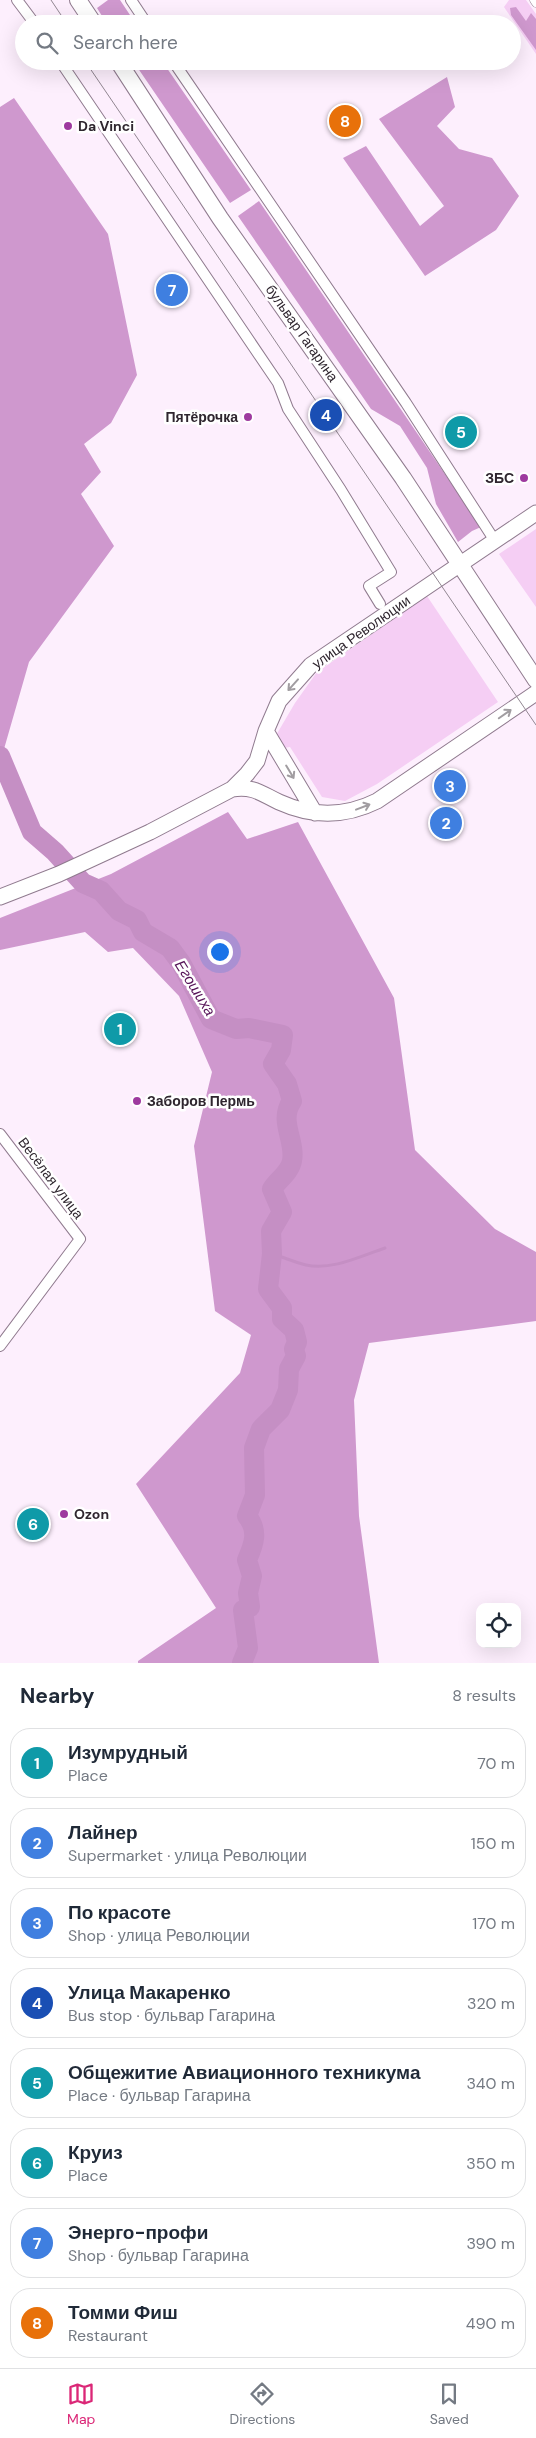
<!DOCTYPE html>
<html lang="en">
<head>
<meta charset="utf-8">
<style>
  body { margin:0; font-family:"DM Sans",sans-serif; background:#f6f6f7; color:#1f2937 }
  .controls { position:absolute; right:15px; bottom:15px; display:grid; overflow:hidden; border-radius:10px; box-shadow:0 5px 20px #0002 }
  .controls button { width:45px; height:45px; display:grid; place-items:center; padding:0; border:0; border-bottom:1px solid #e0e1e3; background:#fff; color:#1f2937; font:25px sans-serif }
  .you { position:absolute; left:219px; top:951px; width:18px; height:18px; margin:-12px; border:4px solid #fff; border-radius:50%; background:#1a73e8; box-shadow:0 0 0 8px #1a73e833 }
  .badge { display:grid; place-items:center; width:32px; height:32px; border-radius:50%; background:#db2777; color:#fff; font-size:16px; font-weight:700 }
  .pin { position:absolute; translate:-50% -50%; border:2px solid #fff; box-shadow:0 1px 5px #0006 }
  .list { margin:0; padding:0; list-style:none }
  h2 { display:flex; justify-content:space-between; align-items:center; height:65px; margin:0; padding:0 20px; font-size:21px }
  h2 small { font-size:16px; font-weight:400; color:#747a83 }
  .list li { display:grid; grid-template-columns:32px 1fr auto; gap:15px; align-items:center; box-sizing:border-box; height:70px; margin:0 10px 10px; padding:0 10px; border:1px solid #e0e1e3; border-radius:20px }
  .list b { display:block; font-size:19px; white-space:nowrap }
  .list p { margin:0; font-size:16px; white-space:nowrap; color:#747a83 }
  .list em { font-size:16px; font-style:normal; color:#747a83 }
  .icon { flex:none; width:28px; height:28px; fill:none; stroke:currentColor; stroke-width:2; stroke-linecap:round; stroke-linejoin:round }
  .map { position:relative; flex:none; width:536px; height:1663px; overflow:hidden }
  .search { position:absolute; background:#fff; box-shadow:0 5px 20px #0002; left:15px; right:15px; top:15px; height:55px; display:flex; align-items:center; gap:12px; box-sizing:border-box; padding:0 18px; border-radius:28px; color:#747a83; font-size:19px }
  .sheet { height:705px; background:#fff }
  nav { display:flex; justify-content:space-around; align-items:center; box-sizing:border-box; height:70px; border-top:1px solid #e0e1e3; background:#fff; font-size:14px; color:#747a83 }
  nav a { display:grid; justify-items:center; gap:2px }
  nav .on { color:#db2777 }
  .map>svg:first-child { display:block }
  .green { fill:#f5cef4 }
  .forest { fill:#cf98ce }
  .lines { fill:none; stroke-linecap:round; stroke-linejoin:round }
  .stream { stroke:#c58fc4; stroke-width:3 }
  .river { stroke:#c58fc4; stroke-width:20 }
  .pedestrian-casing { stroke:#907b8f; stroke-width:9 }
  .minor-casing { stroke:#907b8f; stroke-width:12 }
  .secondary-casing { stroke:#907b8f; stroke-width:17 }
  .primary-casing { stroke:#907b8f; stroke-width:18 }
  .pedestrian { stroke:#fff; stroke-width:8 }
  .minor { stroke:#fff; stroke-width:10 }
  .secondary { stroke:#fff; stroke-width:15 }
  .primary { stroke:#fff; stroke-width:16 }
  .tram { stroke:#928792; stroke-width:1 }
  .oneway { stroke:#a19da1 }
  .poi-dot { fill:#9e3a9f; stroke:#fff; stroke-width:2 }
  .labels { text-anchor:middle; stroke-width:5; stroke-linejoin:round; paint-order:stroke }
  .poi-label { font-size:14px; font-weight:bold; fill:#2f262f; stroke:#fff; text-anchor:start }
  .street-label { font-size:14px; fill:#2f262f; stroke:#fff }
  .water-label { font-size:15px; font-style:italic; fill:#561458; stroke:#fff }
</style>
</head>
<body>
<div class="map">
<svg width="536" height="1663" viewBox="0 0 536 1663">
  <rect width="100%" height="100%" fill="#fdeffd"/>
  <path class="green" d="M 509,0 L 526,0 L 536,14 L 536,54 L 504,7 Z
    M 536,529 L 536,607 L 499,554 Z
    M 427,596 L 498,702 L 377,784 L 345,801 L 322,797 L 290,747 L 284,748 L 275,737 L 295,703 L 317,672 Z"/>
  <path class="forest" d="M 108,0 L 120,0 L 136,24 L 107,24 L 97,8 Z
    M 516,7 L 526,21 L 531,13 L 536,19 L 536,50 L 511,15 L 510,8 Z
    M 133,61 L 162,61 L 251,190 L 230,203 Z
    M 447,77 L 455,107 L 437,126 L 459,149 L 492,158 L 519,196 L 496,230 L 425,276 L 343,158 L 366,146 L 420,226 L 444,206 L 379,119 Z
    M 14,98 L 108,234 L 137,375 L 111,423 L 84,444 L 101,472 L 81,494 L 114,546 L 29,662 L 4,749 L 0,749 L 0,107 Z
    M 259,201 L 481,527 L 472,531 L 458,542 L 436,504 L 427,468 L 400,426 L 371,409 L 238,216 Z
    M 228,812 L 247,839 L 298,822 L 394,998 L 415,1150 L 495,1229 L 536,1252 L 536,1321 L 369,1343 L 354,1400 L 359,1516 L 379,1663 L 138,1663 L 138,1661 L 216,1608 L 136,1484 L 240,1373 L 251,1335 L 215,1311 L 194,1146 L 212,1072 L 179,996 L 133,948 L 108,952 L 85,932 L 0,950 L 0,918 L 111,874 Z"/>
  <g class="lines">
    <path class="stream" d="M 272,1254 C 283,1257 294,1262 306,1265 C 331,1271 361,1256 385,1248"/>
    <path class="river" d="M 0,756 L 32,832 L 55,852 L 83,883 L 101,891 L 119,911 L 137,920 L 143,932 L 170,948 L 181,963 L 211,1019 L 236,1029 L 249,1028 L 283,1035 L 281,1050 L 273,1064 L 287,1084 L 292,1101 C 278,1121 296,1140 292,1161 C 290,1172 278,1180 272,1189 L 282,1212 L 271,1231 L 272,1254 L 268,1289 L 282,1308 L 282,1319 L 294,1330 L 297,1342 L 294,1349 L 296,1356 L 289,1369 L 288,1390 L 280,1410 L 261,1429 L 254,1448 L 255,1495 L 247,1516 C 259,1531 254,1544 247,1560 L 252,1576 L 248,1593 L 250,1607 L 243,1610 L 248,1648 L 242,1663"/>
    <g class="pedestrian-casing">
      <path id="pedestrian" d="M 534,0 L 536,3"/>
    </g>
    <g class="minor-casing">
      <path id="minor" d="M 17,0 L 35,24
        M 131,0 L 147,24
        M 60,61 L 278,383 L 288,409 L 341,490 L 391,572 L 369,586 L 380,604
        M 173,61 L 406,403 L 495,541
        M 0,1134 L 80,1239 L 0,1346"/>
    </g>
    <g class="secondary-casing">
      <path id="secondary" d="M 266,731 L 315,813
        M 232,789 C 254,786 260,793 279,802 C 312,817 345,817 377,801 L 536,693
        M 0,897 L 59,874 L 150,832 L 232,789 L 247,774 L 257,761 L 266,731 L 279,701 L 311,665 L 536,513"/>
    </g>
    <g class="primary-casing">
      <path id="primary" d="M 78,0 L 94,24
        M 118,61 L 220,218 L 403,478 L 536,680"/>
    </g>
    <use href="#pedestrian" class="pedestrian"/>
    <use href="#minor" class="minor"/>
    <use href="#secondary" class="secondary"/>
    <use href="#primary" class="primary"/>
    <path class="tram" d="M 51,0 L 67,24
      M 85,61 L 536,725"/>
  </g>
  <defs><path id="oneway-shaft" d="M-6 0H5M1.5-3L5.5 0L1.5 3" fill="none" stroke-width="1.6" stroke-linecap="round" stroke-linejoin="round" transform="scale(1.25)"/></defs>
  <g class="oneway">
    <use href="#oneway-shaft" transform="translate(293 685) rotate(132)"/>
    <use href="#oneway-shaft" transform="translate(505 714) rotate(-35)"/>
    <use href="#oneway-shaft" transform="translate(290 772) rotate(59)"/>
    <use href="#oneway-shaft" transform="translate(363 807) rotate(-21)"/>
  </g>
  <g class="poi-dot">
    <circle cx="68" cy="126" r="5"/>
    <circle cx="248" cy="417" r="5"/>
    <circle cx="524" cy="478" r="5"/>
    <circle cx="137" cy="1101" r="5"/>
    <circle cx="64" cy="1514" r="5"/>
  </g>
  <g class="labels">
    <g class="poi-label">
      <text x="78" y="131">Da Vinci</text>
      <text x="238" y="422" text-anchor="end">Пятёрочка</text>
      <text x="514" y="483" text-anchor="end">ЗБС</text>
      <text x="147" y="1106">Заборов Пермь</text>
      <text x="74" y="1519">Ozon</text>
    </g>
    <g class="street-label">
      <text transform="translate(302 333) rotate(55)" y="5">бульвар Гагарина</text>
      <text transform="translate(361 632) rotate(-35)" y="5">улица Революции</text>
      <text transform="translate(51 1178) rotate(53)" y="5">Весёлая улица</text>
    </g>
    <g class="water-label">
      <text transform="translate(195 988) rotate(58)" y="5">Егошиха</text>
    </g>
  </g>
</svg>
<div class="controls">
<button><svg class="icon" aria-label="locate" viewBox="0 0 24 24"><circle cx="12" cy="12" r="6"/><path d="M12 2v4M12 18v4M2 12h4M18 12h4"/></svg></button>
</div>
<div class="you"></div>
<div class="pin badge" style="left:120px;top:1029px;background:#0f9aa8">1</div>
<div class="pin badge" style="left:446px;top:823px;background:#3f7fe0">2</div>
<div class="pin badge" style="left:450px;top:786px;background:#3f7fe0">3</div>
<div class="pin badge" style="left:326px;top:415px;background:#1a4fb4">4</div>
<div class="pin badge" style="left:461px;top:432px;background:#0f9aa8">5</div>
<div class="pin badge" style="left:33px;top:1524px;background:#0f9aa8">6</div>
<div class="pin badge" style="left:172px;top:290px;background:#3f7fe0">7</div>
<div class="pin badge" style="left:345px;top:121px;background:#e8710a">8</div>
<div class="search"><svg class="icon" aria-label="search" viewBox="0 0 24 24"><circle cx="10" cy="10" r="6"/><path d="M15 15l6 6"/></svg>Search here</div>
</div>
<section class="sheet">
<h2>Nearby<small>8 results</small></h2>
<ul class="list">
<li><span class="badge" style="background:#0f9aa8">1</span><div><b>Изумрудный</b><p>Place</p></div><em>70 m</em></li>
<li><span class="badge" style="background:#3f7fe0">2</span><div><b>Лайнер</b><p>Supermarket · улица Революции</p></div><em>150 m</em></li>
<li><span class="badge" style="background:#3f7fe0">3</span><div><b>По красоте</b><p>Shop · улица Революции</p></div><em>170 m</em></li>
<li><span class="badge" style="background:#1a4fb4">4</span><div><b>Улица Макаренко</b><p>Bus stop · бульвар Гагарина</p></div><em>320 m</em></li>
<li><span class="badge" style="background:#0f9aa8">5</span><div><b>Общежитие Авиационного техникума</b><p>Place · бульвар Гагарина</p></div><em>340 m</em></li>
<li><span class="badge" style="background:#0f9aa8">6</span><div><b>Круиз</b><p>Place</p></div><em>350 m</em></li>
<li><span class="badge" style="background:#3f7fe0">7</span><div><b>Энерго-профи</b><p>Shop · бульвар Гагарина</p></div><em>390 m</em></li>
<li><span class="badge" style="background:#e8710a">8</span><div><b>Томми Фиш</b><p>Restaurant</p></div><em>490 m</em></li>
</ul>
</section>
<nav>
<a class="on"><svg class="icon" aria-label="map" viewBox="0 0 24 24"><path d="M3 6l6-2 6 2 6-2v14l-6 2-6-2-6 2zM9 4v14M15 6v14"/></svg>Map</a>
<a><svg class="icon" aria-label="directions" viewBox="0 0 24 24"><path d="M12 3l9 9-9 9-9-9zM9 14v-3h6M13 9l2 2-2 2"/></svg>Directions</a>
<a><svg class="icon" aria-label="saved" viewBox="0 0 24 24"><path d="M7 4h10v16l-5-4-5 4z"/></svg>Saved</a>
</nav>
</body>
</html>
